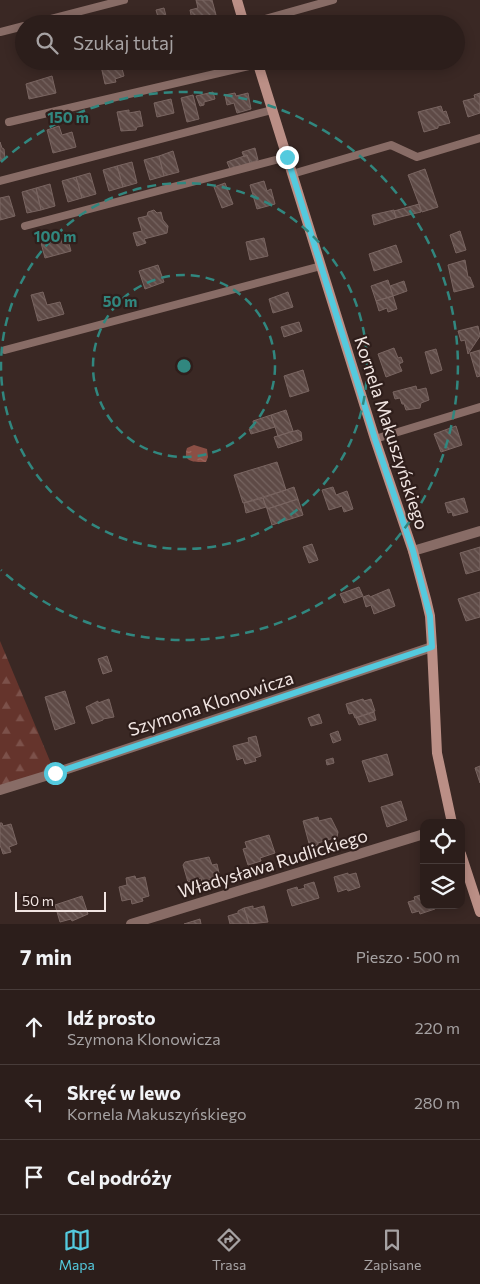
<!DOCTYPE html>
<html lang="pl">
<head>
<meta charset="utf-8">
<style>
  body { margin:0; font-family:Commissioner,sans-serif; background:#382b28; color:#f1f3f6 }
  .controls { position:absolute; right:15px; bottom:15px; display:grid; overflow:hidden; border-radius:10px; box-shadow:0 2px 12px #0003 }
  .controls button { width:45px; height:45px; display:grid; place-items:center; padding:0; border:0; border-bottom:1px solid #483c3a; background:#2c1e1b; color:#f1f3f6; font:25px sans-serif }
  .scale { position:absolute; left:15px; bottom:12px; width:91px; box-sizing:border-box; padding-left:5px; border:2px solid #f1e5e2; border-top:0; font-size:14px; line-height:18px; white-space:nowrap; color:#f1e5e2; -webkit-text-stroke:4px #2f1e1b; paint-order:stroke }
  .stop { position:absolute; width:15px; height:15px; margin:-11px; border:4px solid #54cade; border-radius:50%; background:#fff }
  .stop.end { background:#54cade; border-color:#fff; box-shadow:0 1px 5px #0008 }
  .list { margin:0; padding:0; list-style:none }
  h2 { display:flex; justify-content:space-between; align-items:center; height:65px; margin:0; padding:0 20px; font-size:21px }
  h2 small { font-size:16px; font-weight:400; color:#a6a2a3 }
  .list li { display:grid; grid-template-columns:32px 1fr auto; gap:15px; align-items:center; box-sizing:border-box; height:75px; padding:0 20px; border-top:1px solid #483c3a }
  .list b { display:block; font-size:19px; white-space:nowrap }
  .list p { margin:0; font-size:16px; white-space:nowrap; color:#a6a2a3 }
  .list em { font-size:16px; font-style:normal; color:#a6a2a3 }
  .icon { flex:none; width:28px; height:28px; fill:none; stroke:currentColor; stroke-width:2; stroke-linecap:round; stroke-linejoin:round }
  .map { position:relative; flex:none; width:480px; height:924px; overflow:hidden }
  .search { position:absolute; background:#2c1e1b; box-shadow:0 2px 12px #0003; left:15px; right:15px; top:15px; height:55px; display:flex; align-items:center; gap:12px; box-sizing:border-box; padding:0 18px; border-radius:28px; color:#a6a2a3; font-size:19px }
  .sheet { height:290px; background:#2c1e1b }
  nav { display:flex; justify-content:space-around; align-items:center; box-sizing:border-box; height:70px; border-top:1px solid #483c3a; background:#2c1e1b; font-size:14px; color:#a6a2a3 }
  nav a { display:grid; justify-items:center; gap:2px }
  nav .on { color:#54cade }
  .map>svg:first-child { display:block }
  .forest { fill:url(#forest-firs) }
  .water { fill:url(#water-ripples) }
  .building { fill:url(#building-back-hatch); stroke:#796561 }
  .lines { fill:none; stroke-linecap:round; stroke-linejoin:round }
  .lane { stroke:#886c66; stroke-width:8 }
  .street { stroke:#886c66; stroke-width:10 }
  .secondary { stroke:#bb8f86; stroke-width:10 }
  .route { stroke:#54cade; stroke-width:6 }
  .ring { fill:none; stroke:#31877f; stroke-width:2.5; stroke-dasharray:9 6 }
  .labels { text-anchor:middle; stroke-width:4.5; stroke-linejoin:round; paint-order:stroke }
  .street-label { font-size:18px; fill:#f1e5e2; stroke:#2f1e1b }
  .centre { fill:#31877f; stroke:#2f1e1b; stroke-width:2.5 }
  .ring-label { font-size:15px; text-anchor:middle; font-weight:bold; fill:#31877f; stroke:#2f1e1b; stroke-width:4.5; stroke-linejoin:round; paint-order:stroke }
</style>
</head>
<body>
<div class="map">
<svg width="480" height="924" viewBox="0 0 480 924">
  <defs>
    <pattern id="forest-firs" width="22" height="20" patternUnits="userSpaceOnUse" patternTransform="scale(1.25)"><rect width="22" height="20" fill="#65342c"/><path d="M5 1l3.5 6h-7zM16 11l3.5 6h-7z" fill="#7c514a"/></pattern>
    <pattern id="water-ripples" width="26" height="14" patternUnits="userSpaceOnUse" patternTransform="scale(1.25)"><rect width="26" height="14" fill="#8b4f45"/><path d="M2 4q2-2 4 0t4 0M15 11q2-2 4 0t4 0" fill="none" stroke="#9c6860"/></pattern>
    <pattern id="building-back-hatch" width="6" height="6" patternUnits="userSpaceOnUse" patternTransform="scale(1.25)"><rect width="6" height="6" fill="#5e4a46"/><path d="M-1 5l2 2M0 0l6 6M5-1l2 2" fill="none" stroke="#766460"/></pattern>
  </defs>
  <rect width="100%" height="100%" fill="#3a2824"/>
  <path class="forest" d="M 0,641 L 55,773 L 0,789 Z"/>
  <path class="water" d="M 194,445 L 207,449 L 208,457 L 206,462 C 195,462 182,463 187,448 Z"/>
  <path class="building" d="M 196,0 L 212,0 L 216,15 L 192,20 L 190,10 L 198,8 Z
    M 164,8 L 166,16 L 169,24 L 160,24 L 156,10 Z
    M 120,61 L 124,76 L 115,79 L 116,82 L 105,84 L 101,66 L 110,64 L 109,62 Z
    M 188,61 L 211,61 L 211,63 L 189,68 Z
    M 52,76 L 56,93 L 29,99 L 26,84 Z
    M 213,92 L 215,99 L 204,102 L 204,105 L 200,106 L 196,96 Z
    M 235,93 L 236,96 L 248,93 L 251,109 L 237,113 L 234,103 L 227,105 L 225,95 Z
    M 480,93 L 480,113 L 468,117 L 463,101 L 475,98 L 474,95 Z
    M 193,95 L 199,119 L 187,122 L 181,98 Z
    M 171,99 L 174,113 L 157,117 L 154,103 Z
    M 441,106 L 443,112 L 446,111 L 450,123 L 438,126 L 438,128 L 424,132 L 418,112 Z
    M 129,110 L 129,113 L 140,111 L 143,126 L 137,127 L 136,130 L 121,131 L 117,112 Z
    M 59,126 L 62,135 L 72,132 L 76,147 L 53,153 L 47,130 Z
    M 0,142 L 2,148 L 4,149 L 5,159 L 0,161 Z
    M 255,148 L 258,160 L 250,163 L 247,155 L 244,157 L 242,152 Z
    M 173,151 L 179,172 L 164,176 L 159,156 Z
    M 247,155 L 250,163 L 230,169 L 227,162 Z
    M 159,156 L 164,176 L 150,180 L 144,160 Z
    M 132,162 L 137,183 L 123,187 L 117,166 Z
    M 117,166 L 123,187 L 109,191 L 103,170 Z
    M 425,169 L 438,207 L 422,212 L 408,175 Z
    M 90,173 L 96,194 L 82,198 L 76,177 Z
    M 76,177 L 82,198 L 68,202 L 62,181 Z
    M 264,181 L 267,191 L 271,189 L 275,204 L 257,209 L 250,185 Z
    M 225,183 L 233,204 L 222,208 L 214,187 Z
    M 50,184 L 55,206 L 41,210 L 36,188 Z
    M 36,188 L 41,210 L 27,213 L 22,192 Z
    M 9,196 L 15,216 L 0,220 L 0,198 Z
    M 419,204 L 421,212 L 396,218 L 394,211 Z
    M 154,210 L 157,213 L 161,212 L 163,220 L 168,226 L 167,233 L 144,239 L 146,243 L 137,246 L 133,233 L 142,231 L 138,218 L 147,216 L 148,212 Z
    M 394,210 L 396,218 L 374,225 L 372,215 Z
    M 460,231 L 466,250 L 456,253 L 450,235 Z
    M 66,233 L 71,251 L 45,258 L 40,239 Z
    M 264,238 L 268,256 L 250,260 L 246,242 Z
    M 396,245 L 402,262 L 374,271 L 369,254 Z
    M 465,260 L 468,277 L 470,277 L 474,287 L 454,292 L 448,265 Z
    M 158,265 L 164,282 L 145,289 L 139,271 Z
    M 388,280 L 393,296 L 376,301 L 371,286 Z
    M 404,281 L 407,291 L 393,296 L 390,286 Z
    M 43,292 L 47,305 L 60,302 L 64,314 L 38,321 L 31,295 Z
    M 288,292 L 293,307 L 273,313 L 269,299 Z
    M 393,296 L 397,309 L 388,312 L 387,308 L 379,311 L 376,301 Z
    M 299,322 L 302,331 L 284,337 L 281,327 Z
    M 478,326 L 480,336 L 468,354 L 465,340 L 461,341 L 458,331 Z
    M 394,348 L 398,358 L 401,357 L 403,362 L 399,364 L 402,371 L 386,377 L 378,354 Z
    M 436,349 L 442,370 L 431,374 L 425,352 Z
    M 480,350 L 480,376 L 477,377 L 470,353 Z
    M 303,370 L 309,391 L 290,397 L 284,376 Z
    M 416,386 L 417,390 L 426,388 L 429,400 L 421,403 L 420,408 L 406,410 L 404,404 L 402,404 L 400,398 L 395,399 L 393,392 Z
    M 286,410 L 293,431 L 278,436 L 271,415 Z
    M 271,415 L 275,427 L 251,434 L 249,429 L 254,427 L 253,421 Z
    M 456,426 L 462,445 L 441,452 L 434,434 Z
    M 298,430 L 301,432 L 302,440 L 278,448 L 274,437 Z
    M 277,462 L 286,490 L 243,503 L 234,475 Z
    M 294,487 L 298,499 L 267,509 L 263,498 Z
    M 333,487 L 336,495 L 347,491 L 353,509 L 344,512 L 342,506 L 329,510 L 322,490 Z
    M 263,498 L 266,507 L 246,513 L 244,503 Z
    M 464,498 L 468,512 L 453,516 L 452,512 L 448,513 L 445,503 Z
    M 298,499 L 303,515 L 272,525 L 267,509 Z
    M 312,544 L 318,560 L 309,563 L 303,547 Z
    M 480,547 L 480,570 L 466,574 L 460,553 Z
    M 359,587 L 363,596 L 344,603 L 340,594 Z
    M 389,589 L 395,606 L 374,614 L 371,605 L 366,607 L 363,597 L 369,595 L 370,597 Z
    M 480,592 L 480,617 L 466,621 L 458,599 Z
    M 107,656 L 112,671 L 103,674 L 98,659 Z
    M 65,691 L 75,723 L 55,730 L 45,697 Z
    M 109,699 L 114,717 L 103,719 L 103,720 L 92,724 L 86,707 L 98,701 L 98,703 Z
    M 363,699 L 364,701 L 371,699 L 375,711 L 355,718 L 353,713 L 349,714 L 346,704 Z
    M 374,712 L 376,720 L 359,725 L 356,718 Z
    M 319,714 L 322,723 L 311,726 L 308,718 Z
    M 338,731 L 341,740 L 333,743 L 330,734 Z
    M 256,736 L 261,756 L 255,758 L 256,761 L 245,764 L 243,758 L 237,760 L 233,746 L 249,742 L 248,738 Z
    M 387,754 L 393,775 L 369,782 L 362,761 Z
    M 333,758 L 334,763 L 327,765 L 326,760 Z
    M 480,766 L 480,783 L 475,768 Z
    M 401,801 L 407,820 L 387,827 L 381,807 Z
    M 318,817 L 319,821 L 331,818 L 338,832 L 337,837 L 318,843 L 318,845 L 310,847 L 303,821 Z
    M 0,823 L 2,823 L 3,826 L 11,824 L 17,844 L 9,847 L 11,852 L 3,854 L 0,845 Z
    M 269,835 L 275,853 L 260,858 L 261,861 L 248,865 L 243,849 L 247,848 L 245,842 Z
    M 209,857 L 212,865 L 217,864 L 219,873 L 214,874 L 215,878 L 202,882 L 201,878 L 188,882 L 183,865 L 185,862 Z
    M 348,873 L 348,875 L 356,873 L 360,887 L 348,891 L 347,889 L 338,892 L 334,877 Z
    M 135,876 L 136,879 L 145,877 L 149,896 L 142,898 L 143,901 L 132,904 L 131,899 L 122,901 L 119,887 L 127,885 L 126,878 Z
    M 314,882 L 319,898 L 292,906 L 287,890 L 297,887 L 298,890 L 305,888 L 304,885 Z
    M 424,894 L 424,905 L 434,905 L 435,909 L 420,914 L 419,911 L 412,913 L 408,902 L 415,900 L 414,897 Z
    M 82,896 L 88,914 L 72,921 L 71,919 L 60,922 L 55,905 Z
    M 253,906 L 253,909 L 264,906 L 268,922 L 249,924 L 244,908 Z
    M 244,908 L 249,924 L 230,924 L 228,916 L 238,913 L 238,911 Z
    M 200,919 L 201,924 L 184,924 Z"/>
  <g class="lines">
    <path class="lane" d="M 31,24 L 124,0
      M 247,24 L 333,0
      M 0,32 L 24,26
      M 9,122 L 258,64
      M 292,174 L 391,145 L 417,157 L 480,138
      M 0,181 L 272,110
      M 25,226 L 287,157
      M 5,350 L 321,266
      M 375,439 L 480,407"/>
    <path class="street" d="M 413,551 L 480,531
      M 0,790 L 55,773 L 432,647
      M 131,924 L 424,834"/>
    <path class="secondary" d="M 237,0 L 244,24
      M 257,61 L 375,439 L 413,551 L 426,599 L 430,616 L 432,647 L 437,753 L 452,823
      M 461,854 L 480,912"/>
  </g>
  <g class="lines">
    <path class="route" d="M 55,773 L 432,647 L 430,616 L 413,551 L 375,439 L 287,157"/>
  </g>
  <g class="ring">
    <circle cx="184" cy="366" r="91"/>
    <circle cx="184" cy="366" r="183"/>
    <path d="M1 162A274 274 0 1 1 1 570"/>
  </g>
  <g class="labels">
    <g class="street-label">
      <text transform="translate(391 433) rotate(72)" y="6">Kornela Makuszyńskiego</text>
      <text transform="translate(211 704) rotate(-18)" y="6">Szymona Klonowicza</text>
      <text transform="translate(273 864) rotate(-17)" y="6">Władysława Rudlickiego</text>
    </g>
  </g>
  <circle cx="184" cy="366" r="8" class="centre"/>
  <g class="ring-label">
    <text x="68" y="123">150 m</text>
    <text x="55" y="242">100 m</text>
    <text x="120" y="307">50 m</text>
  </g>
</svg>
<div class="controls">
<button><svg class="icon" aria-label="locate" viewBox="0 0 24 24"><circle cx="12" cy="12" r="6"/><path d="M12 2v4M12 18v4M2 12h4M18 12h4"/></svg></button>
<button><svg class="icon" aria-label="layers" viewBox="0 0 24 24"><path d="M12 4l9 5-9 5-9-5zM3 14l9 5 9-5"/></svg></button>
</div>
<div class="scale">50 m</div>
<div class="stop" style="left:55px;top:773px"></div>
<div class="stop end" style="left:287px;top:157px"></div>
<div class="search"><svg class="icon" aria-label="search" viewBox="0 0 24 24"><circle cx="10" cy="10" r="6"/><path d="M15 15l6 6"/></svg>Szukaj tutaj</div>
</div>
<section class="sheet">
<h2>7 min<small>Pieszo · 500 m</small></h2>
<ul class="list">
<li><svg class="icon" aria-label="ahead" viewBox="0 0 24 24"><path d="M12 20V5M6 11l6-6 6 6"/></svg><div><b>Idź prosto</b><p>Szymona Klonowicza</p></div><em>220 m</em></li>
<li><svg class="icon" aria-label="left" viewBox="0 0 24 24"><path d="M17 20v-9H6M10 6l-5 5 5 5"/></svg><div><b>Skręć w lewo</b><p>Kornela Makuszyńskiego</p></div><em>280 m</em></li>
<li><svg class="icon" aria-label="arrive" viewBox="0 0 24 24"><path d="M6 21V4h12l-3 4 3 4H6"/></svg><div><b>Cel podróży</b></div></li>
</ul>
</section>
<nav>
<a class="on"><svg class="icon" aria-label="map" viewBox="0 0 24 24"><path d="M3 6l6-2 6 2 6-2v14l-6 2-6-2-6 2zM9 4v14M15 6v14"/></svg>Mapa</a>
<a><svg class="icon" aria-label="directions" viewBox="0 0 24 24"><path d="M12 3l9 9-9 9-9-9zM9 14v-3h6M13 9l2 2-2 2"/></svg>Trasa</a>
<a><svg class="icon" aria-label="saved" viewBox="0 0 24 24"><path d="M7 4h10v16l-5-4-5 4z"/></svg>Zapisane</a>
</nav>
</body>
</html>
